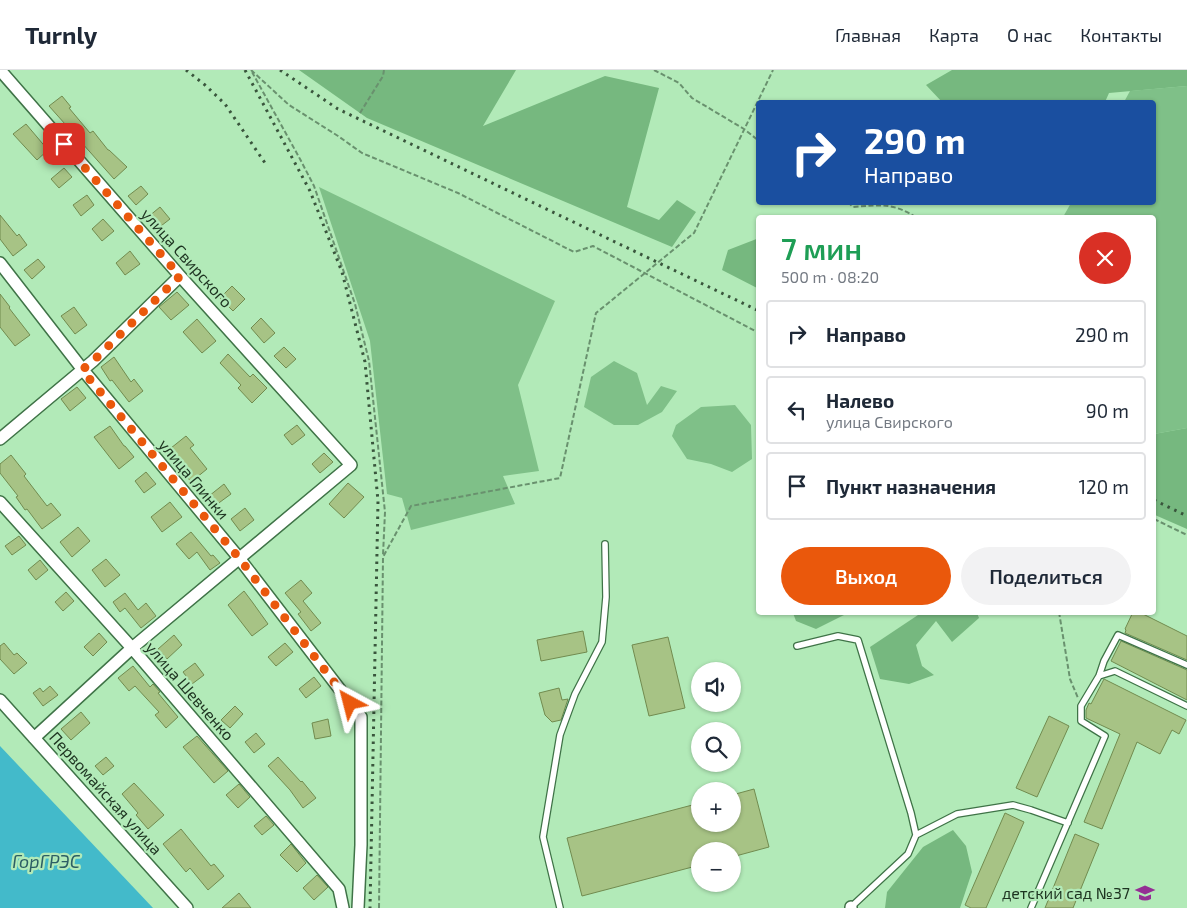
<!DOCTYPE html>
<html lang="ru">
<head>
<meta charset="utf-8">
<style>
  :root { --surface:#fff; --page:#f2f2f3; --text:#1f2937; --muted:#747a83; --line:#e0e1e3; --accent:#ea580c }
  body { margin:0; font-family:"Exo 2",sans-serif; background:var(--page); color:var(--text); height:100vh; display:flex; flex-direction:column; font-size:19px; white-space:nowrap }
  * { box-sizing:border-box; margin:0 }
  p { font-size:16px; color:var(--muted) }
  .icon { flex:none; width:28px; height:28px; fill:none; stroke:currentColor; stroke-width:2; stroke-linecap:round; stroke-linejoin:round }
  .map { position:relative; flex:1; overflow:hidden }
  .panel { position:absolute; left:756px; top:145px; width:400px; height:400px; display:flex; flex-direction:column; background:var(--surface); border-radius:5px; box-shadow:0 1px 4px #0004 }
  .panel>* { flex:none }
  .hud { position:absolute; left:756px; top:30px; width:400px; height:105px; border-radius:5px; box-shadow:0 1px 4px #0004; background:#1a4fa0; color:#fff; overflow:hidden }
  .controls { position:absolute; left:691px; top:592px; display:grid; gap:10px }
  .controls a { display:grid; place-items:center; width:50px; height:50px; border-radius:50%; background:var(--surface); box-shadow:0 1px 4px #0004; font-size:25px }
  .pin { position:absolute; display:grid; place-items:center; width:42px; height:42px; color:#fff; margin:-21px; border-radius:10px; box-shadow:0 2px 8px #0006 }
  .me { position:absolute; width:55px; margin:-28px; rotate:322deg; stroke-linejoin:round; filter:drop-shadow(0 0 4px #0008) }
  .turn { display:flex; align-items:center; gap:18px; height:105px; padding:0 25px; font-size:22px }
  .turn .icon { width:65px; height:65px; stroke-width:2.5 }
  .turn b { display:block; font-size:35px; line-height:42px }
  .round { display:grid; place-items:center; flex:none; width:52px; height:52px; border-radius:26px; background:var(--page) }
  .overview { display:flex; align-items:center; justify-content:space-between; height:85px; padding:0 25px }
  h1 { font-size:30px; font-weight:600; line-height:38px; color:#1e9e55 }
  .primary-button { display:flex; gap:10px; margin-top:auto; padding:10px 25px }
  .primary-button a { flex:1; height:58px; border-radius:30px; background:var(--accent); color:#fff; font-size:20px; font-weight:600; line-height:58px; text-align:center }
  .primary-button a+a { background:var(--page); color:var(--text) }
  ul { padding:0; list-style:none }
  li { display:flex; align-items:center; gap:15px; height:68px; margin:0 10px 8px; padding:0 15px; border:2px solid var(--line); border-radius:5px }
  li div { flex:1 }
  li b { display:block; font-size:19px }
  li em { font-style:normal }
  header { display:flex; align-items:center; gap:30px; box-sizing:border-box; height:70px; padding:0 25px; background:var(--surface); border-bottom:1px solid var(--line) }
  header strong { font-size:24px }
  nav { display:flex; gap:28px; margin-inline-start:auto; font-size:18px }
  .map>svg:first-child { display:block }
  .green { fill:#7fc088 }
  .forest { fill:#76b87f }
  .water { fill:#43baca }
  .building { fill:#a7c385; stroke:#718b4f }
  .lines { fill:none; stroke-linecap:round; stroke-linejoin:round }
  .lane-casing { stroke:#3f7347; stroke-width:8 }
  .street-casing { stroke:#3f7347; stroke-width:14 }
  .path { stroke:#69916e; stroke-width:2; stroke-dasharray:5 2.5; stroke-linecap:butt }
  .lane { stroke:#fff; stroke-width:5.5 }
  .street { stroke:#fff; stroke-width:11 }
  .rail { stroke:#39553c; stroke-width:3; stroke-dasharray:2.5 5; stroke-linecap:butt }
  .route { stroke:#ea580c; stroke-width:9; stroke-dasharray:0 16.2 }
  .labels { text-anchor:middle; stroke-width:4.5; stroke-linejoin:round; paint-order:stroke }
  .street-label { font-size:16px; fill:#1d3320; stroke:#b2eab8 }
  .poi-label { font-size:16px; fill:#1d3320; stroke:#b2eab8; text-anchor:end }
  .water-label { font-size:18px; font-style:italic; fill:#2c5e65; stroke:#b2eab8 }
</style>
</head>
<body>
<header>
<strong>Turnly</strong>
<nav><a>Главная</a><a>Карта</a><a>О нас</a><a>Контакты</a></nav>
</header>
<div class="map">
<svg width="1187" height="838" viewBox="0 0 1187 838">
  <rect width="100%" height="100%" fill="#b2eab8"/>
  <!-- green -->
  <path class="green" d="M1187,16V358L1154,364V148L1063,147L1071,133L1154,132V32H1124L1130,21Z
    M319,117L555,231L518,315L539,401L503,406L515,434L411,460L402,428L387,424L370,271Z
    M614,291L637,303L647,335L661,316L677,321L662,342L638,355H614L584,337L591,307Z
    M735,335L751,355L752,389L732,402L711,394L687,389L672,366L676,355L701,337Z"/>
  <!-- forest -->
  <path class="forest" d="M299,0H516L483,56L605,6L659,18L627,137L659,150L677,130L696,142L672,177L367,48Z
    M952,0H1187V16L1109,23L1105,32H942L926,15Z
    M759,168V219L722,200L728,180Z
    M1187,358V459L1155,445L1154,443V364Z
    M793,543V542L848,543L816,559L796,551Z
    M921,543H977L979,548L952,572L936,551L916,575L922,596L934,605L909,614L880,609L870,577Z
    M953,760L966,776L972,802L960,838H885L887,822L923,777Z"/>
  <!-- water -->
  <path class="water" d="M0,676L153,838H0Z"/>
  <!-- building -->
  <path class="building" d="M62,26L71,37L69,38L90,63L93,61L108,80H109L127,97L114,109L49,36Z
    M26,54L48,80L37,90L13,64Z
    M64,98L72,107L59,118L51,109Z
    M141,116L148,124L136,135L128,126Z
    M87,125L94,135L81,146L73,135Z
    M160,137L170,149L157,159L148,147Z
    M0,145L17,166L19,164L27,175L13,186L0,169Z
    M103,149L114,161L102,171L92,159Z
    M130,181L140,194L125,205L116,193Z
    M38,189L45,197L32,209L24,200Z
    M232,216L245,229L233,241L220,228Z
    M177,222L189,235L171,250L159,237Z
    M0,224L10,237L9,238L30,265L15,276L0,257Z
    M74,237L87,255L75,264L61,246Z
    M261,248L275,263L264,273L251,258Z
    M197,249L216,271L202,283L183,262Z
    M284,277L296,289L286,298L274,286Z
    M228,284L250,307L253,304L267,318L252,333L238,318L241,315L220,293Z
    M114,287L131,312L134,309L143,321L129,332L112,310L110,311L101,297Z
    M77,317L86,328L70,341L61,329Z
    M297,355L305,365L292,375L284,365Z
    M110,356L124,376H125L134,387L119,399L94,367Z
    M186,366L194,375L190,378L207,399L191,412L183,401L187,398L171,378Z
    M324,383L333,392L320,403L312,394Z
    M11,385L26,404L24,406L47,436L51,433L61,445L42,459L27,439L25,440L16,427L18,426L0,403V394Z
    M146,402L156,414L144,423L135,411Z
    M348,413L364,427L344,448L329,434Z
    M224,414L231,424L216,435L209,426Z
    M170,432L182,447L162,462L151,447Z
    M245,438L254,450L240,461L231,449Z
    M78,457L90,471L72,487L60,472Z
    M191,462L211,486L213,485L220,493L210,500L197,482L189,489L176,474Z
    M19,466L26,475L12,485L5,476Z
    M106,489L120,505L105,517L92,500Z
    M40,490L48,500L36,510L28,500Z
    M301,510L312,523L303,531L321,553L311,561L298,544L301,542L285,523Z
    M244,521L253,533L268,554L252,566L228,535Z
    M66,522L74,531L63,541L55,532Z
    M125,523L138,540L146,533L156,546L141,558L125,538L120,542L113,532Z
    M1133,542H1139L1187,566V590L1125,563L1126,560L1125,559Z
    M583,561L587,582L541,591L537,570Z
    M99,563L107,572L93,586L84,577Z
    M174,565L182,575L167,589L158,579Z
    M668,567L685,638L649,646L632,575Z
    M1121,571L1187,600V630L1111,591Z
    M4,573L14,585L17,583L27,593L14,604L0,589V576Z
    M285,573L293,582L276,596L268,587Z
    M195,593L204,605L192,614L183,602Z
    M133,596L150,617L153,614L160,622L158,623L178,647L166,658L155,645L159,642L135,616L129,621L118,608Z
    M314,607L321,616L306,628L299,619Z
    M1104,609L1186,650L1179,664L1172,660L1160,684L1137,672L1102,759L1084,752L1120,664L1086,648V640L1089,633L1091,634Z
    M50,616L58,625L43,636L33,623L40,618L43,622Z
    M559,618L562,630L568,629L561,650L552,652L545,645L539,623Z
    M235,636L243,644L230,658L221,650Z
    M81,642L90,653L71,670L61,659Z
    M1049,646L1069,656L1037,727L1016,718Z
    M328,649L331,666L315,669L312,653Z
    M256,663L265,674L254,683L245,672Z
    M197,666L228,701L214,713L183,677Z
    M106,687L114,696L103,705L95,696Z
    M278,687L301,712L302,711L316,728L303,738L290,720L268,696Z
    M134,713L164,745L148,759L136,745L138,743L122,724Z
    M239,714L250,727L238,738L226,725Z
    M754,719L769,777L732,787V781H700V795L582,826L567,768L700,733V754H732V725Z
    M1005,743L1024,752L986,838H971L965,835Z
    M266,746L274,755L262,765L254,756Z
    M181,759L211,796L214,794L224,806L208,820L190,798L186,802L163,774Z
    M1075,764L1099,774L1073,838H1045Z
    M291,774L306,793L297,802L280,785Z
    M317,805L328,817L314,830L303,818Z
    M239,823L251,838H222Z"/>
  <g class="lines">
    <!-- lane casing -->
    <g class="lane-casing">
      <path id="lane" d="M797,576L838,566L858,570L911,743L916,765L908,784L850,838
        M1099,606L1115,601L1187,636
        M916,765L957,744L1013,735L1031,740L1068,753
        M560,838L543,767L560,665L575,624L602,572L606,527L605,474
        M1031,838L1105,666L1081,651V636L1099,606L1104,591L1118,565L1187,595"/>
    </g>
    <!-- street casing -->
    <g class="street-casing">
      <path id="street" d="M0,0L180,206L351,395L132,578L34,668
        M0,193L83,300L239,488L361,647V775L358,838
        M0,369L93,291L180,206
        M0,432L132,578L339,819L343,838
        M0,630L187,838
        M851,837V838"/>
    </g>
    <!-- path -->
    <path class="path" d="M251,0L289,35L338,66L362,83L458,123L574,182L593,176L759,263
      M654,0L679,13L692,28L744,59L759,71
      M252,2L300,89L314,116L355,234L369,291L385,442L383,485
      M360,43L383,6L384,0
      M848,132L853,137C879,135 893,132 917,148
      M1154,449L1187,465
      M1059,542L1070,609L1078,628
      M379,838L383,487L411,436L560,408L596,243L694,163L773,0"/>
    <!-- lane -->
    <use href="#lane" class="lane"/>
    <!-- street -->
    <use href="#street" class="street"/>
    <!-- rail -->
    <path class="rail" d="M186,0L205,15L225,34L265,93
      M245,0L310,121L342,202L365,292L378,431L370,838
      M280,0L338,39L759,241
      M1154,430L1187,446"/>
  </g>
  <g class="lines">
    <!-- route -->
    <path class="route" d="M64,74L180,206L93,291L82,300L239,488L350,633"/>
  </g>
  <!-- icons -->
  <defs>
    <g id="school-bare" transform="scale(1.5)"><path d="M0-5L7-2L0 1L-7-2ZM-4 1L0 2.5L4 1V4Q0 6-4 4Z" fill="#942f94" stroke="#b2eab8" stroke-width="2.5" paint-order="stroke"/></g>
  </defs>
  <g fill-rule="evenodd">
    <use href="#school-bare" x="1145" y="823"/>
  </g>
  <g class="labels">
    <!-- street labels -->
    <g class="street-label">
      <text transform="translate(187 188) rotate(48)" y="6">улица Свирского</text>
      <text transform="translate(194 409) rotate(50)" y="6">улица Глинки</text>
      <text transform="translate(190 621) rotate(49)" y="6">улица Шевченко</text>
      <text transform="translate(106 723) rotate(48)" y="6">Первомайская улица</text>
    </g>
    <!-- poi labels -->
    <g class="poi-label">
      <text x="1130" y="829">детский сад №37</text>
    </g>
    <!-- water labels -->
    <g class="water-label">
      <text x="46" y="798">ГорГРЭС</text>
    </g>
  </g>
</svg>
<div class="controls">
<a><svg class="icon" aria-label="sound" viewBox="0 0 24 24"><path d="M4 9h4l5-4v14l-5-4H4zM17 9q2 3 0 6"/></svg></a>
<a><svg class="icon" aria-label="search" viewBox="0 0 24 24"><circle cx="10" cy="10" r="6"/><path d="M15 15l6 6"/></svg></a>
<a>+</a>
<a>−</a>
</div>
<div class="pin" style="left:64px;top:74px;background:#d93025"><svg class="icon" aria-label="arrive" viewBox="0 0 24 24"><path d="M6 21V4h12l-3 4 3 4H6"/></svg></div>
<svg class="me" style="left:350px;top:633px" viewBox="-20 -20 40 40"><path d="M0-17L14 15 0 8-14 15z" fill="#ea580c" stroke="#fff" stroke-width="4"/></svg>
<div class="hud">
<div class="turn"><svg class="icon" aria-label="right" viewBox="0 0 24 24"><path d="M7 20v-9h11M14 6l5 5-5 5"/></svg><div><b>290 m</b>Направо</div></div>
</div>
<section class="panel">
<div class="overview"><div><h1>7 мин</h1><p>500 m · 08:20</p></div><a class="round" style="background:#d93025;color:#fff"><svg class="icon" aria-label="close" viewBox="0 0 24 24"><path d="M6 6l12 12M18 6L6 18"/></svg></a></div>
<ul>
<li><svg class="icon" aria-label="right" viewBox="0 0 24 24"><path d="M7 20v-9h11M14 6l5 5-5 5"/></svg><div><b>Направо</b></div><em>290 m</em></li>
<li><svg class="icon" aria-label="left" viewBox="0 0 24 24"><path d="M17 20v-9H6M10 6l-5 5 5 5"/></svg><div><b>Налево</b><p>улица Свирского</p></div><em>90 m</em></li>
<li><svg class="icon" aria-label="arrive" viewBox="0 0 24 24"><path d="M6 21V4h12l-3 4 3 4H6"/></svg><div><b>Пункт назначения</b></div><em>120 m</em></li>
</ul>
<div class="primary-button"><a>Выход</a><a>Поделиться</a></div>
</section>
</div>
</body>
</html>
